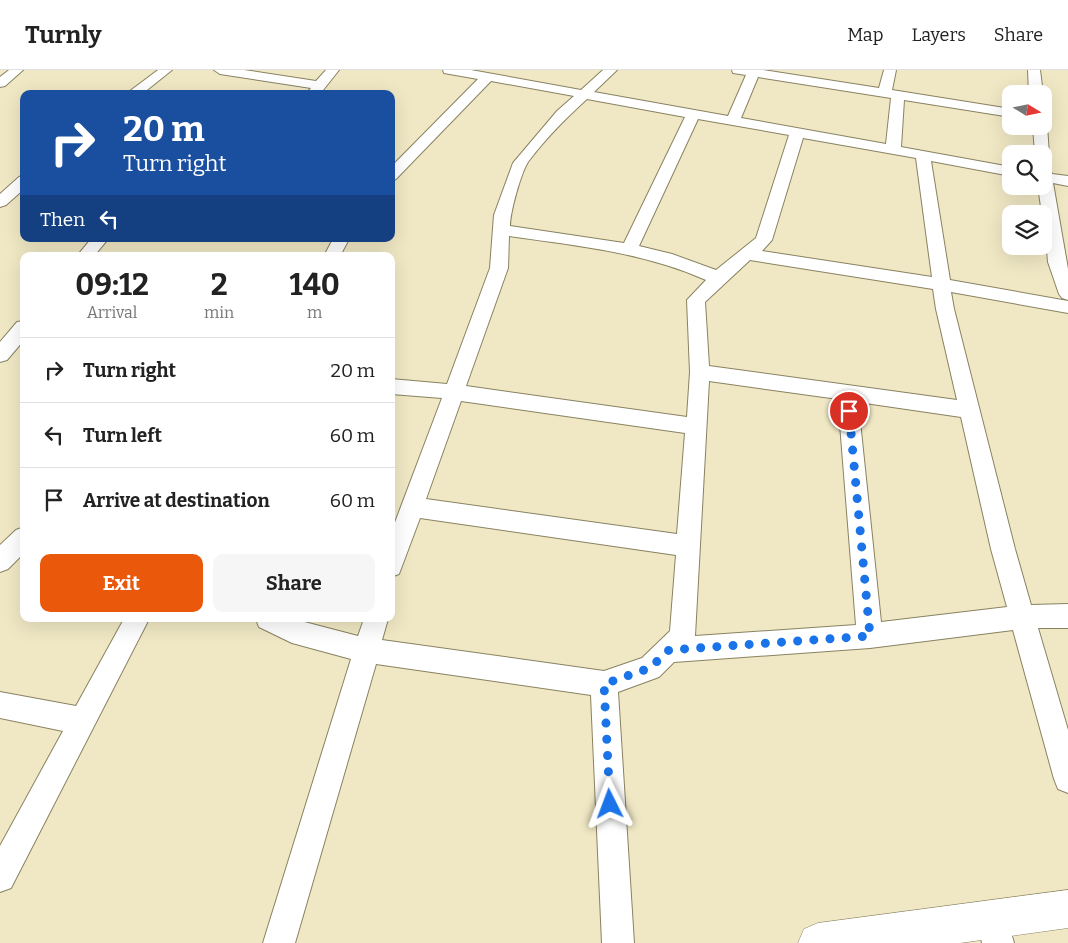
<!DOCTYPE html>
<html lang="en">
<head>
<meta charset="utf-8">
<style>
  :root { --surface:#fff; --page:#f6f6f6; --text:#222; --muted:#767676; --line:#e0e0e0; --accent:#ea580c }
  body { margin:0; font-family:Bitter,serif; background:var(--page); color:var(--text); height:100vh; display:flex; flex-direction:column; font-size:19px; white-space:nowrap }
  * { box-sizing:border-box; margin:0 }
  p { font-size:16px; color:var(--muted) }
  .icon { flex:none; width:28px; height:28px; fill:none; stroke:currentColor; stroke-width:2; stroke-linecap:round; stroke-linejoin:round }
  .map { position:relative; flex:1; overflow:hidden }
  .panel { position:absolute; left:20px; top:182px; width:375px; height:370px; display:flex; flex-direction:column; background:var(--surface); border-radius:10px; box-shadow:0 5px 20px #0002 }
  .panel>* { flex:none }
  .hud { position:absolute; left:20px; top:20px; width:375px; height:152px; border-radius:10px; box-shadow:0 5px 20px #0002; background:#1a4fa0; color:#fff; overflow:hidden }
  .needle { width:32px; rotate:100deg }
  .buttons { position:absolute; left:1002px; top:15px; display:grid; gap:10px }
  .buttons a { display:grid; place-items:center; width:50px; height:50px; border-radius:10px; background:var(--surface); box-shadow:0 5px 20px #0002; font-size:25px }
  .pin { position:absolute; display:grid; place-items:center; width:42px; height:42px; color:#fff; margin:-21px; border:2px solid #fff; border-radius:50%; box-shadow:0 1px 5px #0007 }
  .me { position:absolute; width:55px; margin:-28px; rotate:357deg; stroke-linejoin:round; filter:drop-shadow(0 0 4px #0008) }
  .turn { display:flex; align-items:center; gap:18px; height:105px; padding:0 20px; font-size:22px }
  .turn .icon { width:65px; height:65px; stroke-width:2.5 }
  .turn b { display:block; font-size:35px; line-height:42px }
  .then { display:flex; align-items:center; height:48px; padding:0 20px; background:#0003; gap:10px; font-size:19px }
  .eta { display:flex; justify-content:space-evenly; align-items:center; height:85px; text-align:center }
  .eta b { font-size:30px; font-weight:700; line-height:35px }
  .cta { display:flex; gap:10px; margin-top:auto; padding:10px 20px }
  .cta a { flex:1; height:58px; border-radius:10px; background:var(--accent); color:#fff; font-size:20px; font-weight:700; line-height:58px; text-align:center }
  .cta a+a { background:var(--page); color:var(--text) }
  ul { padding:0; list-style:none }
  li { display:flex; align-items:center; gap:15px; height:65px; padding:0 20px; border-top:1px solid var(--line) }
  li div { flex:1 }
  li b { display:block; font-size:19px }
  li em { font-style:normal }
  header { display:flex; align-items:center; gap:30px; box-sizing:border-box; height:70px; padding:0 25px; background:var(--surface); border-bottom:1px solid var(--line) }
  header strong { font-size:24px }
  nav { display:flex; gap:28px; margin-inline-start:auto; font-size:18px }
  .map>svg:first-child { display:block }
  .lines { fill:none; stroke-linecap:round; stroke-linejoin:round }
  .minor-casing { stroke:#898261; stroke-width:2 }
  .tertiary-casing { stroke:#898261; stroke-width:1 }
  .minor { fill:#fff; fill-rule:evenodd }
  .tertiary { fill:#fff; fill-rule:evenodd }
  .route { stroke:#1a73e8; stroke-width:9; stroke-dasharray:0 16.2 }
</style>
</head>
<body>
<header>
<strong>Turnly</strong>
<nav><a>Map</a><a>Layers</a><a>Share</a></nav>
</header>
<div class="map">
<svg width="1068" height="873" viewBox="0 0 1068 873">
  <rect width="100%" height="100%" fill="#f0e8c4"/>
  <g class="lines">
    <!-- minor casing -->
    <g class="minor-casing">
      <path id="minor" d="M9,0H23L5,16L0,17V7Z
        M158,0H172L142,24H126Z
        M214,0H244L316,11L326,0H339L320,24H306L311,18L220,4Z
        M443,0H471L581,20L603,0H617L594,22L728,46L746,5L733,3L732,0H763L879,18L884,0H896L892,20L1011,39V47L904,30L901,77L1011,97V106L931,91L950,210L1068,231V243L951,222L954,239L1015,479L1031,535L1068,534V558H1038L1068,660V723L1058,719L1054,709L1013,560L870,578L674,592L659,607L618,622L634,873H602L591,625L376,594L295,873H263L351,589L292,573L259,557L256,549H293L358,566L364,549H388L382,570L604,601L642,588L670,561L676,485L420,448L399,504L391,507V463L442,328L391,324V309L447,314L490,198L494,145L513,93L557,41L574,26L491,11L396,109L391,111V97L478,9L444,3ZM758,7L891,28L886,74L741,48ZM587,29L685,47L624,173L510,156C510,142 521,103 528,92C545,69 566,48 587,29ZM698,49L789,65L756,168L716,200L672,184L639,176ZM803,68L916,88L932,207L762,181L772,170ZM509,166C577,176 643,182 706,210L687,230L690,302L687,347L466,316L508,198ZM750,190L933,219L936,239L957,330L709,296L705,232ZM709,311L838,329L856,555L695,566ZM461,331L685,363L677,464L426,429ZM858,332L961,347L991,479L1007,537L881,552Z
        M1028,0H1040L1043,24H1029Z
        M1044,53L1047,56L1049,84L1044,88V84H1035L1033,56H1044Z
        M1044,97L1049,98L1052,104L1068,106V116L1053,113L1068,199V230L1062,228L1059,224L1048,192L1044,144H1042L1038,116H1044Z
        M24,105V119L6,135L0,137V124L19,107Z
        M91,169H108L94,186H77Z
        M333,169H349L340,186H324Z
        M24,251V270L7,290L0,292V272L17,252Z
        M24,457V483L8,499L0,502V475L16,460Z
        M124,549H149L11,818L0,822V776L63,661L0,648V622L76,636Z
        M993,833L1004,838L1014,873H982L977,849L982,838Z"/>
    </g>
    <!-- tertiary casing -->
    <g class="tertiary-casing">
      <path id="tertiary" d="M1068,820V858L960,873H798L804,859L818,853Z"/>
    </g>
    <!-- minor -->
    <use href="#minor" class="minor"/>
    <!-- tertiary -->
    <use href="#tertiary" class="tertiary"/>
  </g>
  <g class="lines">
    <!-- route -->
    <path class="route" d="M610,734L604,614L650,598L669,580L870,566L849,341"/>
  </g>
</svg>
<div class="buttons">
<a><svg class="needle" viewBox="-14 -14 28 28"><path d="M0-13l5 13h-10z" fill="#e53935"/><path d="M0 13l5-13h-10z" fill="#767676"/></svg></a>
<a><svg class="icon" aria-label="search" viewBox="0 0 24 24"><circle cx="10" cy="10" r="6"/><path d="M15 15l6 6"/></svg></a>
<a><svg class="icon" aria-label="layers" viewBox="0 0 24 24"><path d="M12 4l9 5-9 5-9-5zM3 14l9 5 9-5"/></svg></a>
</div>
<div class="pin" style="left:849px;top:341px;background:#d93025"><svg class="icon" aria-label="arrive" viewBox="0 0 24 24"><path d="M6 21V4h12l-3 4 3 4H6"/></svg></div>
<svg class="me" style="left:610px;top:734px" viewBox="-20 -20 40 40"><path d="M0-17L14 15 0 8-14 15z" fill="#1a73e8" stroke="#fff" stroke-width="4"/></svg>
<div class="hud">
<div class="turn"><svg class="icon" aria-label="right" viewBox="0 0 24 24"><path d="M7 20v-9h11M14 6l5 5-5 5"/></svg><div><b>20 m</b>Turn right</div></div>
<div class="then">Then<svg class="icon" aria-label="left" viewBox="0 0 24 24"><path d="M17 20v-9H6M10 6l-5 5 5 5"/></svg></div>
</div>
<section class="panel">
<div class="eta">
<div><b>09:12</b><p>Arrival</p></div>
<div><b>2</b><p>min</p></div>
<div><b>140</b><p>m</p></div>
</div>
<ul>
<li><svg class="icon" aria-label="right" viewBox="0 0 24 24"><path d="M7 20v-9h11M14 6l5 5-5 5"/></svg><div><b>Turn right</b></div><em>20 m</em></li>
<li><svg class="icon" aria-label="left" viewBox="0 0 24 24"><path d="M17 20v-9H6M10 6l-5 5 5 5"/></svg><div><b>Turn left</b></div><em>60 m</em></li>
<li><svg class="icon" aria-label="arrive" viewBox="0 0 24 24"><path d="M6 21V4h12l-3 4 3 4H6"/></svg><div><b>Arrive at destination</b></div><em>60 m</em></li>
</ul>
<div class="cta"><a>Exit</a><a>Share</a></div>
</section>
</div>
</body>
</html>
